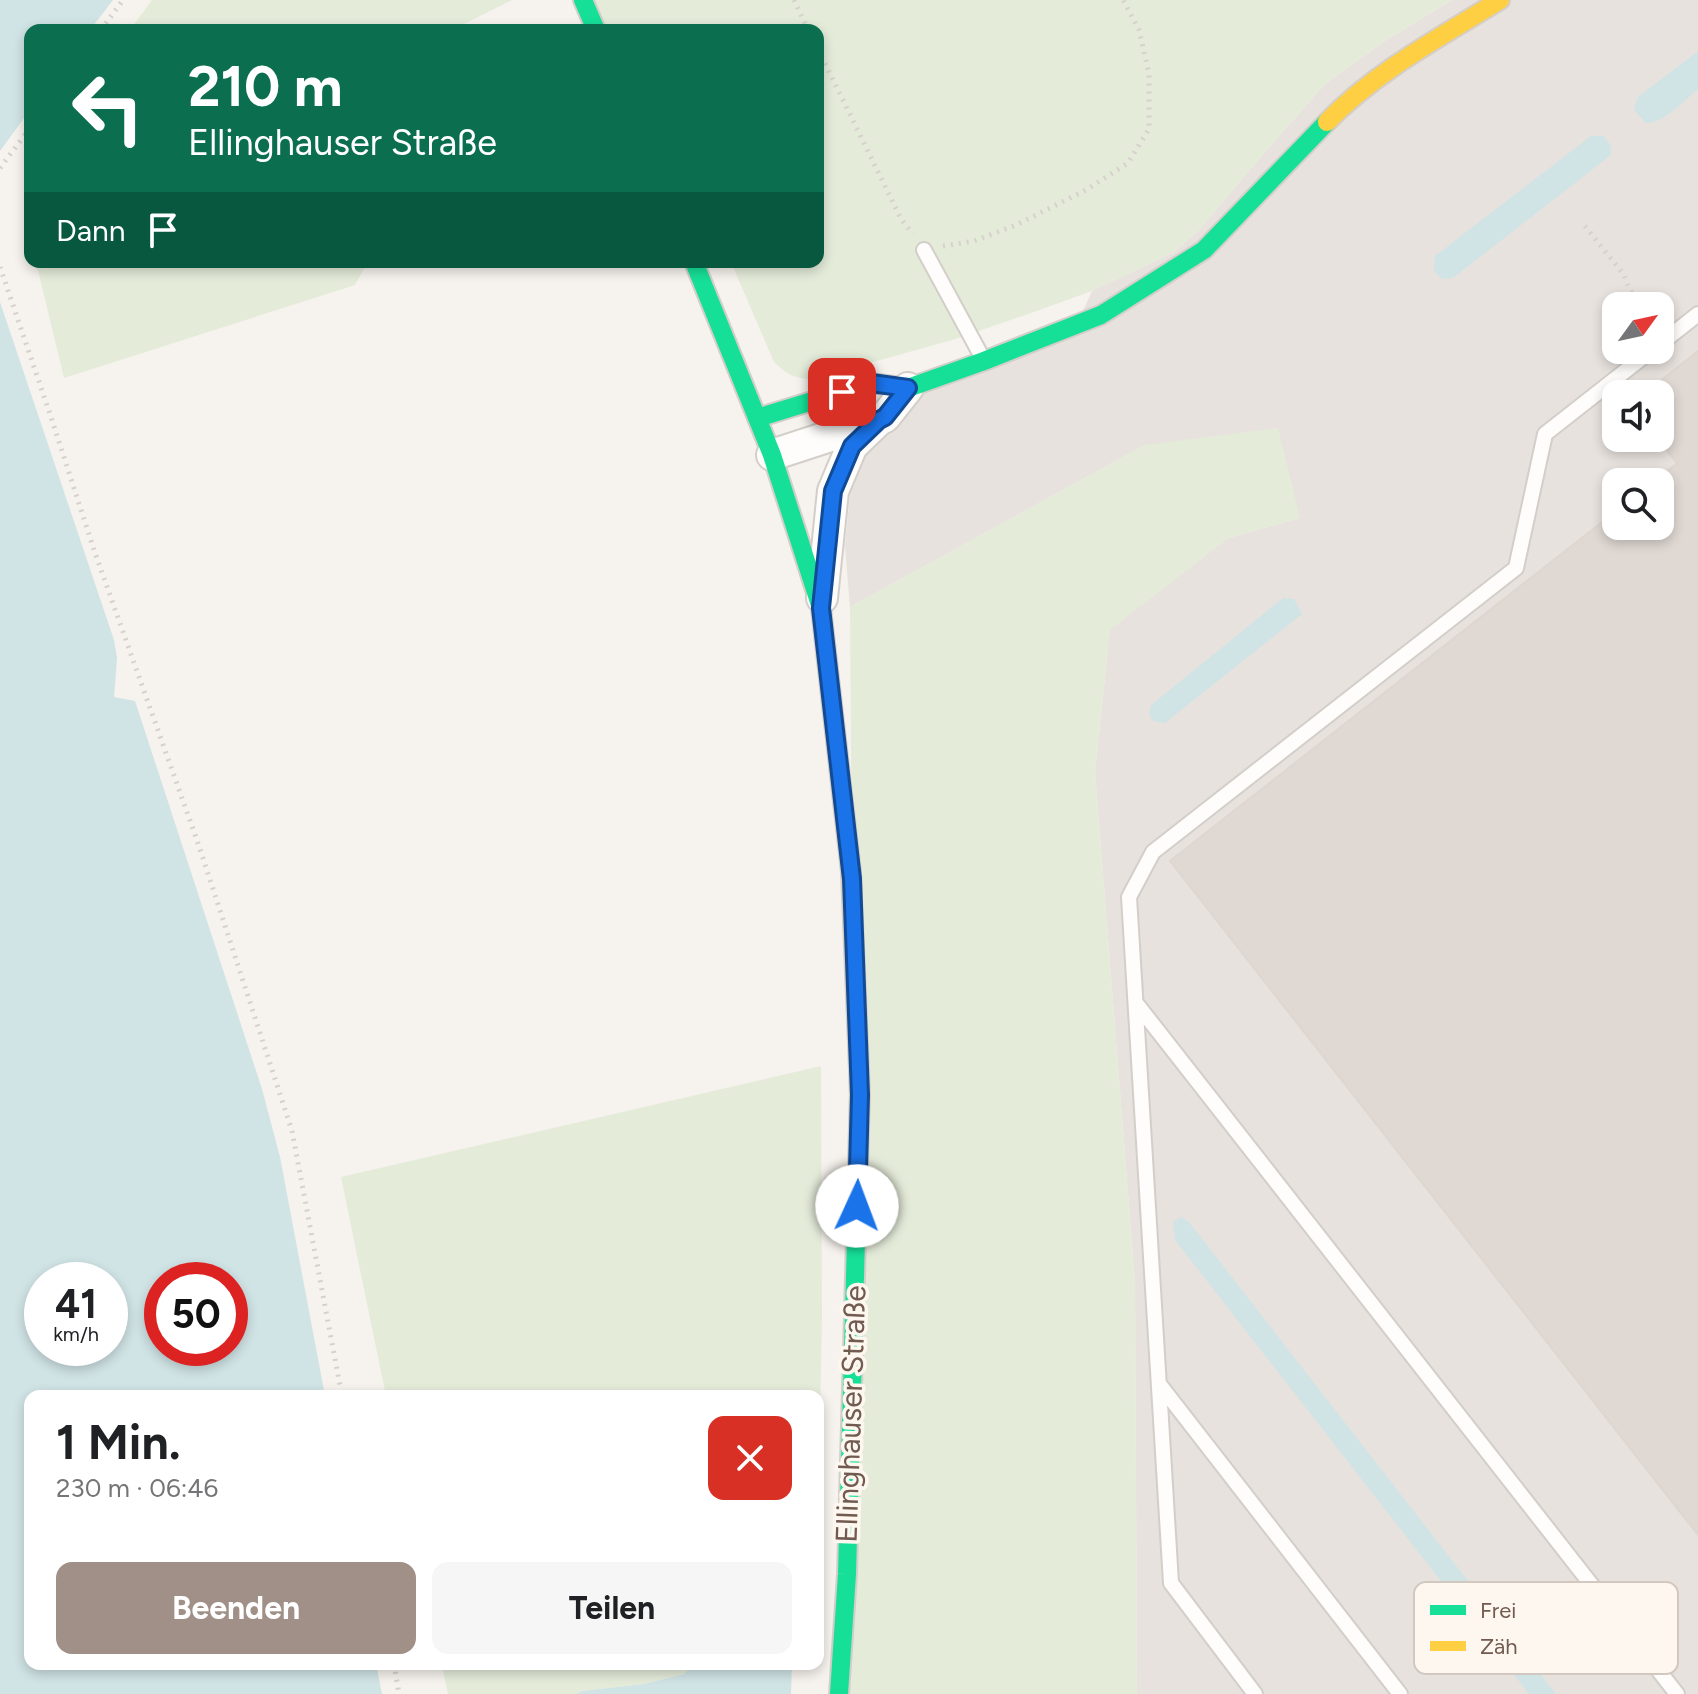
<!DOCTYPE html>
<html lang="de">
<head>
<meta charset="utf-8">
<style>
  :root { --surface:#fff; --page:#f6f6f6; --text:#202124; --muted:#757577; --accent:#a09087 }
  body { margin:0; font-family:Figtree,sans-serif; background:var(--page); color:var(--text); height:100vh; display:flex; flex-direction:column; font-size:30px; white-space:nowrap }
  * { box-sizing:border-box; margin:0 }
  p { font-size:26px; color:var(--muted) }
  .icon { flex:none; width:44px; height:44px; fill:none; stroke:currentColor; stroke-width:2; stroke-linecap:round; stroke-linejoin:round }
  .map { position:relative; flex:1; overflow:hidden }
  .panel { position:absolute; left:24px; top:1390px; width:800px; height:280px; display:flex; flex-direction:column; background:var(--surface); border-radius:16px; box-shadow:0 4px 12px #0003 }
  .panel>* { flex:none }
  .top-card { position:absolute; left:24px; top:24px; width:800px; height:244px; border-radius:16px; box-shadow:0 4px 12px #0003; background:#0b6e4f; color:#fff; overflow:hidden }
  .needle { width:52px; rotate:57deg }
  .tools { position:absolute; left:1602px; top:292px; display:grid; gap:16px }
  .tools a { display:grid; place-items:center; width:72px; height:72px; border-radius:16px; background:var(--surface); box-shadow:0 4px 12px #0003; font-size:40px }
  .speed { position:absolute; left:24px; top:1262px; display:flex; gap:16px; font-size:40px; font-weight:700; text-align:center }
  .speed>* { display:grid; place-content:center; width:104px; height:104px; border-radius:50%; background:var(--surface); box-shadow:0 4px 12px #0003; line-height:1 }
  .speed small { font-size:20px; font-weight:400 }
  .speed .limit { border:12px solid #d22; background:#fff; color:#111 }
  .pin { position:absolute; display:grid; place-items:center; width:68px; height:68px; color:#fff; margin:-34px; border-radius:16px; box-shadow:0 4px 12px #0006 }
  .me { position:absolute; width:88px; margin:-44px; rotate:2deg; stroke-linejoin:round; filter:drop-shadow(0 0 6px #0008) }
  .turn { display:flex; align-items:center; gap:28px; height:168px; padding:0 32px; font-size:36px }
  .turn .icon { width:104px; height:104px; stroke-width:2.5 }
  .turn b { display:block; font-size:56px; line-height:68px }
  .then { display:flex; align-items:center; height:76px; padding:0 32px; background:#0003; gap:16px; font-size:30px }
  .round { display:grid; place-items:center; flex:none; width:84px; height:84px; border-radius:16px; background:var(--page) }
  .summary { display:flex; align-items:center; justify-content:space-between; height:136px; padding:0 32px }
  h1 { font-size:48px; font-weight:700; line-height:60px }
  .action { display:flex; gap:16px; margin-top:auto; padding:16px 32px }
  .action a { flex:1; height:92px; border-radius:16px; background:var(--accent); color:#fff; font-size:32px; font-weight:700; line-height:92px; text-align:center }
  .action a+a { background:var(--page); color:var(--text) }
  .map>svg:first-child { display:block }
  .industrial { fill:#e8e2de; fill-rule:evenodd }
  .green { fill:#e4ebd9 }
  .water { fill:#d0e3e5; fill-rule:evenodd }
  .building { fill:#dfd8d3; stroke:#ded6d0; stroke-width:2 }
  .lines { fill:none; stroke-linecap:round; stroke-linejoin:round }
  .lane-casing { stroke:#d3cec8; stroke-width:18 }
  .street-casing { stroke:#d3cec8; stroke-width:34 }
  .fast-casing { stroke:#d4cec8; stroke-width:22 }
  .slow-casing { stroke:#d4cec8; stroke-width:22 }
  .path { stroke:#d7d1cd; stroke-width:5; stroke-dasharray:2 6; stroke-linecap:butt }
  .lane { stroke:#fefdfc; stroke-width:14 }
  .street { stroke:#fefdfc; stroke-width:30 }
  .fast { stroke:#16e098; stroke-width:18 }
  .slow { stroke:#ffcf43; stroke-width:18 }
  .route-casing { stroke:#114b97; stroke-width:20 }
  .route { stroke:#1a73e8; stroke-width:14 }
  .labels { text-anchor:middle; stroke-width:7; stroke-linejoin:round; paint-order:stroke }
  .street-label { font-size:30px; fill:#715b50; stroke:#fdf7ef }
  .key { fill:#fdf7ef; stroke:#d3c8bf; stroke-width:2 }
  .key-label { font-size:22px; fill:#715b50 }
</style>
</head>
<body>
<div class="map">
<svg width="1698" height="1694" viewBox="0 0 1698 1694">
  <rect width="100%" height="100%" fill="#f6f2ed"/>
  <!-- industrial -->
  <path class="industrial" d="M1452,0H1698V1694H1137L1135,1283L1095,772L1110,629L1228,538L1300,518L1145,445L850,607L845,546L853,462L915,391L1071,337L1092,291L1174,252L1200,229L1264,153L1325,84L1385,41ZM1616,306H1660V350H1616ZM1616,394H1660V438H1616ZM1616,482H1660V526H1616Z"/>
  <!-- green -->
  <path class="green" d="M152,0H512L452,30H130Z
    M590,0H1452L1385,41L1325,84L1264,153L1200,229L1174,252L1092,291L1031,313L952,340L812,379C792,378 788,375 774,362L731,262H818V30H609Z
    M36,262H365L366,265L355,285L64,378Z
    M1278,428L1300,518L1228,538L1110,630L1095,772L1135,1283L1137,1694H839L852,879L850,607L1145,445Z
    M821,1066L822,1316L818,1519V1396H386L341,1177Z
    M442,1664H693L684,1674L644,1684L582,1691L576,1694H448Z"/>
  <!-- water -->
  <path class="water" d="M0,0H113L90,30H30V110L0,151Z
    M1698,51V89C1685,100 1663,124 1646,123L1634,110L1638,97Z
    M1591,136H1604L1611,146V155L1453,278L1442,279L1434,271L1435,256Z
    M0,302L114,640L117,658L114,697L135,701L262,1089L280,1157L325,1396H30V1664H376L382,1694H0ZM110,1280V1348H42V1280ZM230,1280V1348H162V1280Z
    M1283,598L1294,599L1302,614L1165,723L1153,721L1149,714L1151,705Z
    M1181,1217L1189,1222L1556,1694H1529L1175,1240L1173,1222Z
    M693,1664H792L791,1694H576L582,1691L644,1684L684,1674Z"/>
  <!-- building -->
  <path class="building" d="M1698,351V1535L1170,861L1616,511V526H1660V477L1677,463L1660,442V381Z"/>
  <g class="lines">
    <!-- lane casing -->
    <g class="lane-casing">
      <path id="lane" d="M924,250L982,357
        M1660,344L1698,314
        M1136,1003L1677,1694
        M1160,1385L1400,1694
        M1255,1694L1171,1583L1129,897L1153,852L1516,568L1545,434L1652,350"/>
    </g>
    <!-- street casing -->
    <g class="street-casing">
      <path id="street" d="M772,455L873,422
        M822,598L833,491L852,446L879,420L885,417L908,388"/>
    </g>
    <!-- fast casing -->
    <g class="fast-casing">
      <path id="fast" d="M583,0L596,30
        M694,262L772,455L821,608L851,872
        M757,418L871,383L908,388L984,361L1101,315L1204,250L1327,122
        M839,1694L847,1574L859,1128"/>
    </g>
    <!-- slow casing -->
    <g class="slow-casing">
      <path id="slow" d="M1327,122C1376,71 1441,37 1500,0
        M851,872L860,1095L859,1128"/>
    </g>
    <!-- path -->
    <path class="path" d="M794,0L808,30
      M101,30L123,0
      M818,49L901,219L913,234
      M0,168L30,128
      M1585,226L1624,275L1629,289L1642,306
      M943,246L974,241L1016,225L1086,190L1128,163L1149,129V74L1139,30L1123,0
      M0,267L50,414L94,550L199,846L292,1131L342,1396
      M394,1664L399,1694"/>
    <!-- lane -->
    <use href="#lane" class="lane"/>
    <!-- street -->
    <use href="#street" class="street"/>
    <!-- fast -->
    <use href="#fast" class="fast"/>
    <!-- slow -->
    <use href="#slow" class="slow"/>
  </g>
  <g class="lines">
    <!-- route casing -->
    <g class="route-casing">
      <path id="route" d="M842,392L871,383L908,388L885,417L879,420L852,446L833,491L821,608L852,879L860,1095L857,1206"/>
    </g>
    <!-- route -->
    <use href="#route" class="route"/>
  </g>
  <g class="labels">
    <!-- street labels -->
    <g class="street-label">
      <text transform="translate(851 1414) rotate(-88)" y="10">Ellinghauser Straße</text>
    </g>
  </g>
  <!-- legend -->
  <rect x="1414" y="1582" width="264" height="92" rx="12" class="key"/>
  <rect x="1430" y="1605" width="36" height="10" fill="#16e098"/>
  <rect x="1430" y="1641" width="36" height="10" fill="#ffcf43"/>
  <g class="key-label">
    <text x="1480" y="1618">Frei</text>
    <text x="1480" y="1654">Zäh</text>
  </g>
</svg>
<div class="tools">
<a><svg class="needle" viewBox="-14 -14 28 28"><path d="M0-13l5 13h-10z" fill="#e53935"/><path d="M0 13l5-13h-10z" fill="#757577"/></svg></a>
<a><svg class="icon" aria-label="sound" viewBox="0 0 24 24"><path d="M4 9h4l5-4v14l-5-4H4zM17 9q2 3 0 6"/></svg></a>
<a><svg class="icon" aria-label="search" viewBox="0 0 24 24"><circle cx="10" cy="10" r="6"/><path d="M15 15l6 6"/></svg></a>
</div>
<div class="speed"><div>41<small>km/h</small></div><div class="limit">50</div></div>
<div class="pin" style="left:842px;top:392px;background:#d93025"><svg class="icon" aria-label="arrive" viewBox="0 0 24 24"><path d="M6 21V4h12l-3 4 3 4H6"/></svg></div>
<svg class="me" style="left:857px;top:1206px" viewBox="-20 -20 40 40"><circle r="19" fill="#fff"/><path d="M0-13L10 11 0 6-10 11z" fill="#1a73e8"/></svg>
<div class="top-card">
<div class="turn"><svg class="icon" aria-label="left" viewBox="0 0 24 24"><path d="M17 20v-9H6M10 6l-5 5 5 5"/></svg><div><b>210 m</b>Ellinghauser Straße</div></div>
<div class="then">Dann<svg class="icon" aria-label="arrive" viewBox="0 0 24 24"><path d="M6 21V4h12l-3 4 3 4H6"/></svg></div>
</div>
<section class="panel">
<div class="summary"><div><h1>1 Min.</h1><p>230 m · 06:46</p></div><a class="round" style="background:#d93025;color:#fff"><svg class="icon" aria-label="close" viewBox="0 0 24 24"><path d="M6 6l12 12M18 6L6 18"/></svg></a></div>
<div class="action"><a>Beenden</a><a>Teilen</a></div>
</section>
</div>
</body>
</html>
